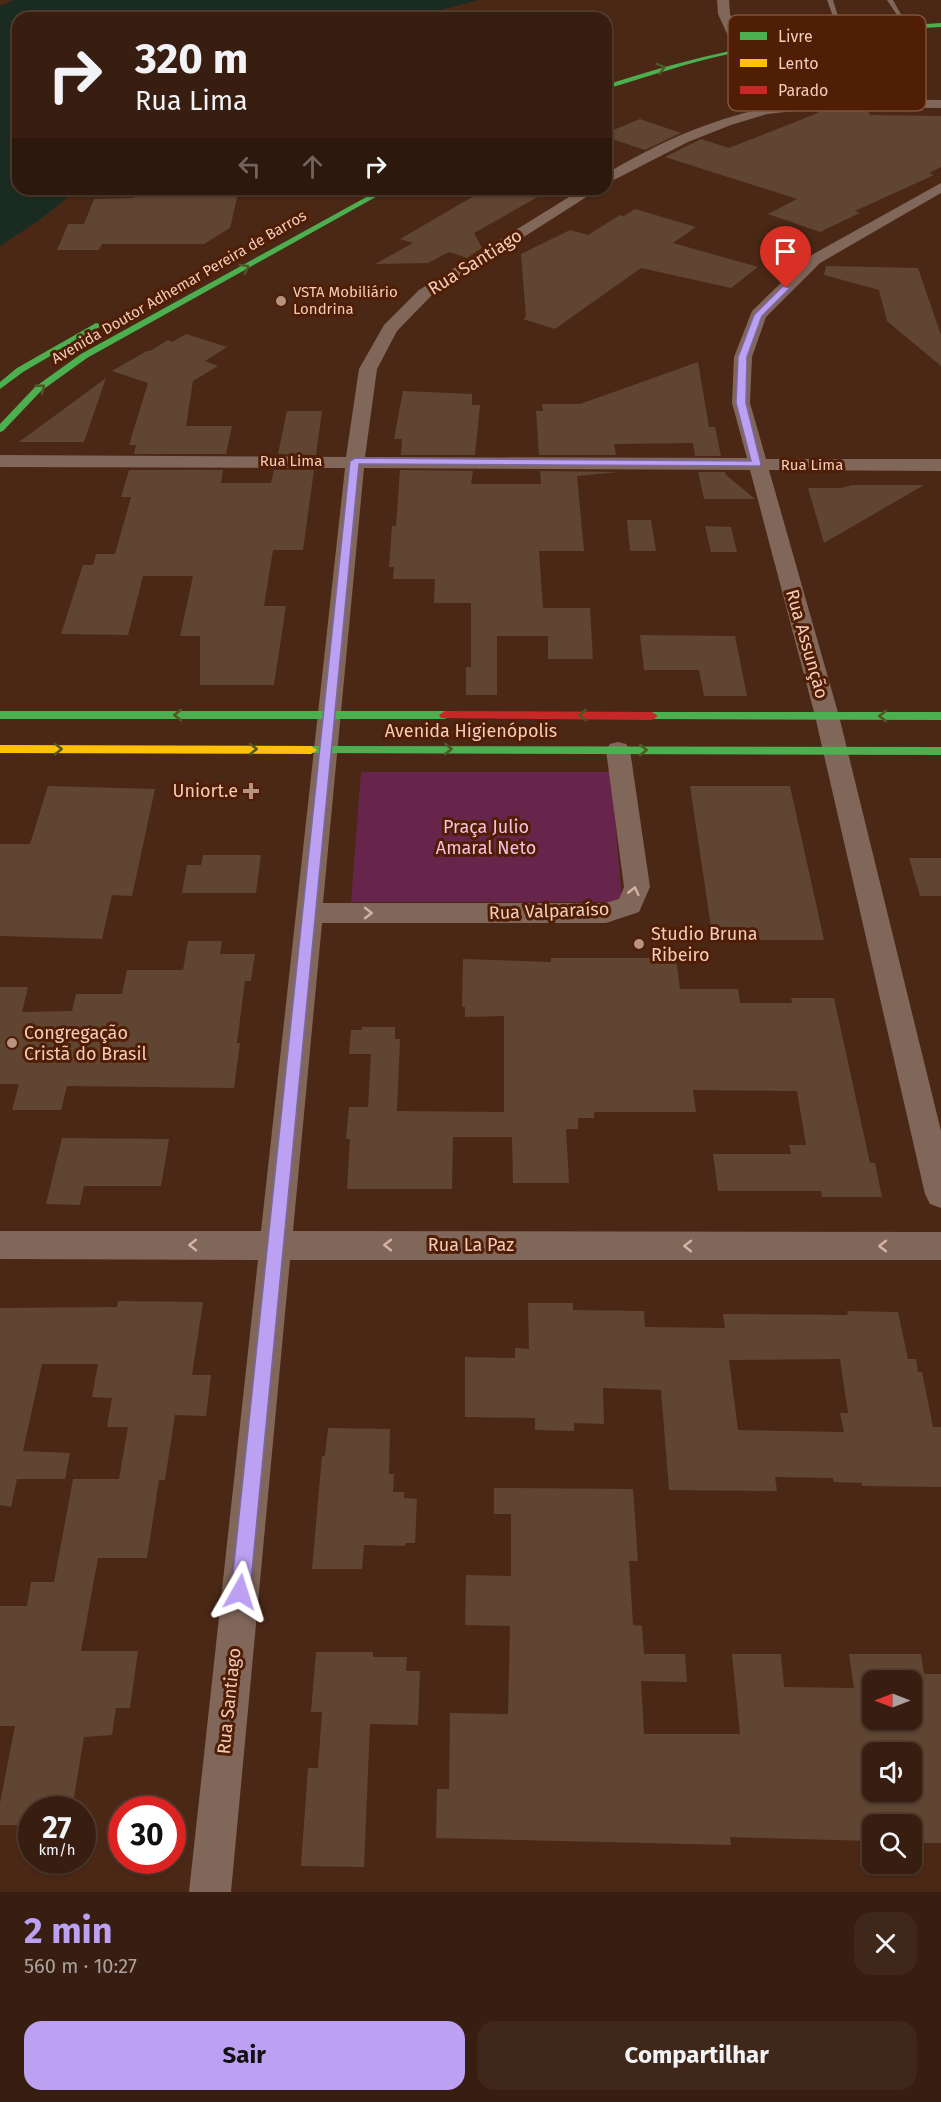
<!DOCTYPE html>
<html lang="pt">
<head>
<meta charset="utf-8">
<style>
  :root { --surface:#381e10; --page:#3f2719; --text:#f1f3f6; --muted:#aba29f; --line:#523c30; --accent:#bca0f2 }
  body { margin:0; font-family:"Fira Sans",sans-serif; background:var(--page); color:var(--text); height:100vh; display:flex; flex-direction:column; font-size:22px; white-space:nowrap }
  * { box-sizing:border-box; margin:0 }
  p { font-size:20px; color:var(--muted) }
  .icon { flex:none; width:33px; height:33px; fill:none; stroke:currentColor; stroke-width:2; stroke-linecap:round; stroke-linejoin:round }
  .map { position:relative; height:1892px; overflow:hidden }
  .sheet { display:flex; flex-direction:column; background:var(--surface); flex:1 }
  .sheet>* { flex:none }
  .hud { position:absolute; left:12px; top:12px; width:600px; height:183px; border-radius:18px; box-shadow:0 2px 4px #0004,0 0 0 2px var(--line); background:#381e10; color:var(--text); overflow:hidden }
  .needle { width:39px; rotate:270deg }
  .buttons { position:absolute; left:862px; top:1670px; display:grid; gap:12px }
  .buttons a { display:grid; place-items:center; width:60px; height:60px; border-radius:12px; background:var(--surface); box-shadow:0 2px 4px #0004,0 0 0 2px var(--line); font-size:30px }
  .speed { position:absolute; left:18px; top:1796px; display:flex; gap:12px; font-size:30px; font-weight:700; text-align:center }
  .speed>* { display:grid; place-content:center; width:78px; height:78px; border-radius:50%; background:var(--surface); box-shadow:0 2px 4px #0004,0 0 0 2px var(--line); line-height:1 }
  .speed small { font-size:15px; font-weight:400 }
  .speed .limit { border:9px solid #d22; background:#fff; color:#111 }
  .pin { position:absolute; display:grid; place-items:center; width:51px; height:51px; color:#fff; margin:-62px -26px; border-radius:50% 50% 50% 0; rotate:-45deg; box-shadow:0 0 6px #0007 }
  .pin .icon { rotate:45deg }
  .me { position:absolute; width:66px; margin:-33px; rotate:6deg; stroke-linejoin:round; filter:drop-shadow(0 0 4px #0008) }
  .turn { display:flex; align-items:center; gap:21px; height:126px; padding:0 24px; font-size:27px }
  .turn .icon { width:78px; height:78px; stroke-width:2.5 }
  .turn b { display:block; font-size:42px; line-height:51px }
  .lanes { display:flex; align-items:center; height:57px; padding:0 24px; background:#0003; justify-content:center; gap:30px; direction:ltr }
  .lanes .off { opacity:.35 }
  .round { display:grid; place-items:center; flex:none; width:63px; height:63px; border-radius:18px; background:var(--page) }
  .head { display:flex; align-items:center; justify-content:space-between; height:102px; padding:0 24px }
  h1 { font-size:36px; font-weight:700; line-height:45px; color:var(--accent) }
  .action { display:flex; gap:12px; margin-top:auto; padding:12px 24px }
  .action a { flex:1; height:69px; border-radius:18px; background:var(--accent); color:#111; font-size:24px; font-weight:700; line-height:69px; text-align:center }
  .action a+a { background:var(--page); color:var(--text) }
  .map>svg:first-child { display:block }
  .green { fill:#68254b }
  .water { fill:#1a2c21 }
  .building { fill:#5f4532; fill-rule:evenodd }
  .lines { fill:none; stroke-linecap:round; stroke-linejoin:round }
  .lane { fill:#81665a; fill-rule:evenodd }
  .street { fill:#81665a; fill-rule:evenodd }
  .fast { fill:#4caf50; fill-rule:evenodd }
  .slow { fill:#ffc107; fill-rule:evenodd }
  .jam { fill:#c62828; fill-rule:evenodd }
  .oneway { stroke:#4e5823 }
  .oneway2 { stroke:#d6b2a3 }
  .route { fill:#bca0f2; stroke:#7a689d; stroke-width:1.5 }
  .poi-dot { fill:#b89381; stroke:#4f1e05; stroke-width:2 }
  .labels { text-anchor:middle; stroke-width:6; stroke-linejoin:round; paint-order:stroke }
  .far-street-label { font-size:15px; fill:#f3ccbb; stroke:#4f1e05 }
  .far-poi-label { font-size:15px; fill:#f3ccbb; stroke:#4f1e05; text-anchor:start }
  .street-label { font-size:18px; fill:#f3ccbb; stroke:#4f1e05 }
  .poi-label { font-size:18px; fill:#f3ccbb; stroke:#4f1e05; text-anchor:start }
  .park-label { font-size:18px; fill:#fabee0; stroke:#4f1e05 }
  .key { fill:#4f1e05; stroke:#80523c; stroke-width:1.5 }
  .key-label { font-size:16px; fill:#f3ccbb }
</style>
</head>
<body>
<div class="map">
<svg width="941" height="1892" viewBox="0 0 941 1892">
  <rect width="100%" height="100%" fill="#4b2816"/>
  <!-- green -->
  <path class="green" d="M361,772H611L622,902H351Z"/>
  <!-- water -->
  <path class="water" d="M14,0H479L409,18H18V189H78L41,219L0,246V6Z"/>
  <!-- building -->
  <path class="building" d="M831,109L867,110L870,115L941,116V167L929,173L934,175L855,211L860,213L820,232L768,214L797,199L665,157L701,139L729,148L818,113L817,111Z
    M640,119L681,133L645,150L606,137V133Z
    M137,189H239L230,228L204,244H102L99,250H57L68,224H84L94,199L134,198Z
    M486,189H552L474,233L482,248L467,258L449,252L428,263L375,264L413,243L400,239Z
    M635,209L696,227L673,243L758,267L731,288L641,268L555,329L523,319L526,317L521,254L570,230L588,235L620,215L624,216Z
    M826,266L918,268L941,335V366L887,321L879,290L824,275Z
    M186,334L227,347L205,361L218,366L193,381L186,426H232L226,454H134L136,445H129L148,383L112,371L147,351H150L168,340L172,342Z
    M698,362L709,427H715L721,456H695L693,443L614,444L616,455H539L536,411H543L542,404H580Z
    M106,378L84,442H19Z
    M403,391L472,394V405H480L475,455H401L402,439H394Z
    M287,411H322L316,455L278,454Z
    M129,470H223L221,483H271L274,470H314L303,550H273L264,606H286L274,685H200V636H180L193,576H143L128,635L61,634L83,565H93L96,554H115L131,497H121Z
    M400,470L473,471L471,484H541L540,471L619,472L577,476L584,551H539L543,608H590L593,659H548V636H497V695H466V667H471V603H434L435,579H393L394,567H389L392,526H396Z
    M698,472H725L726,475L755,499H704Z
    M852,485H924L824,543L808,488H841Z
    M627,520H651L656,551H630Z
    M705,526L731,527L737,552H711Z
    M640,635L735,636L747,696H704L699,670H644Z
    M48,786L155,789L132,896L112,895L102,939L0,936V844H30Z
    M690,786H790L824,940H713Z
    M203,855H261L256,893H182L187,865H201Z
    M909,858H941V896H920Z
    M188,941H222L220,954H255L251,981H245L237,1043H240L234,1088L67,1086L61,1110H12L19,1084H0V987H28L22,1012L72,1011L76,994H122L127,970H183Z
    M551,958H676L680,989H738L740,1003H792L791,998H834L870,1163H875L882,1197H822L821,1191H718L713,1154H791L789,1145H806L797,1091L693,1090L696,1112H594V1118H578V1129H566L569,1183H513L512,1137H453L452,1189H347L350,1139H346L349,1107H368L371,1054H349L351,1030H362V1027H395V1039H400L397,1111L504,1112V1016L465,1017V1007H462L463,959L551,962Z
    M62,1138L169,1139L161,1186H84L80,1205L46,1204Z
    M118,1301L203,1302L192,1375H211L206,1416L175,1415L165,1480H159L147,1558H98L81,1651H138L130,1708H116L112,1735L84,1737L72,1809H32V1825H0V1803L15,1726H0V1606H27L31,1582H54L73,1479H119L128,1427H107L112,1398L92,1397L98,1364H42L23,1451L70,1453L65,1479H17L11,1507L0,1505V1308L117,1307Z
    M528,1303H573V1310L644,1311L645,1327L725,1328L723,1314L848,1315L847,1311L898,1312L908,1359H916L918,1372H922L933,1427H941V1487L862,1486V1483L834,1482L833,1478L775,1477L777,1491L669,1490L661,1390L603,1388L604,1424L574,1423V1431L535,1430V1418L465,1417V1357L515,1358V1348L529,1349ZM840,1359L848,1413H840L844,1432L738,1430L729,1360Z
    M328,1428L390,1429L389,1474H394L393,1492H404V1498L417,1499L415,1543H406L405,1546L364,1545L362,1569H312L322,1456H325Z
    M494,1488L633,1489L638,1561H629L633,1625L642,1626L644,1654H685L687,1682L641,1681L644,1734H740L732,1654H781L784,1687L854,1688L849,1654H921L924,1674H941V1843H912V1824H873V1841L730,1837L731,1845L436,1838L437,1789H449L450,1713L508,1714L510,1626L465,1625L466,1575L511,1576V1514H494ZM873,1680H912V1719H873ZM873,1752H912V1791H873Z
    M316,1652H373V1657H407L406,1671H420L418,1725L370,1724L364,1867L301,1866L308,1768H318L322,1712H311Z"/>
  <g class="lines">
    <!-- lane -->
    <path class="lane" d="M827,0H833L840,23L835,22Z
      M887,0H893L903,18H899Z"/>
    <!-- street -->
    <path class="street" d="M717,0H729L730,14L741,38L739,41H731L729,38L718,14Z
      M831,99L941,100V108L831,107L767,114L731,125L688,142L606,184V174C677,131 748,104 831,99Z
      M941,183V193L820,263L766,317L752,357L750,403L766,459H941V471L769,470L839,716L941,1131V1208L930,1204L925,1194L815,716L750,470L364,468L323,903H605L619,899L624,887L606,750L610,744L618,742L626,744L630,750L650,887L639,912L606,923H322L293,1231L941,1232V1260H290L231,1892H189L258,1260L0,1259V1231H261L345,468L0,467V455L346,457L359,369L384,325L419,290L582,189H599L431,296L397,331L377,369L365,457L747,458L732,403L734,357L752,311L808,257Z"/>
    <!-- fast -->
    <path class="fast" d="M941,23V27C870,31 799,38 729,54C687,63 647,77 606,89V85C716,48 826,30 941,23Z
      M381,189H390L87,358L41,391L3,431L0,432V424L35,387L81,354Z
      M96,323L103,325L23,372L0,389V382L17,368Z
      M0,711H445L451,715L445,719H0Z
      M652,712H941V720L648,719L646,716L648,713Z
      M311,746L941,747V755L307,753L305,750L307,747Z"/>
    <!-- slow -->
    <path class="slow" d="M0,745L311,746L317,750L311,754L0,753Z"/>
    <!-- jam -->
    <path class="jam" d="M445,711L652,712L658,716L652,720L441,718L439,715Z"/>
  </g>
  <!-- one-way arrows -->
  <defs><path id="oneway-chevron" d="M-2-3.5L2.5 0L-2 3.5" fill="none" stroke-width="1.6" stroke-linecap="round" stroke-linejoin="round" transform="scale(1.5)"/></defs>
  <g class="oneway">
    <use href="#oneway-chevron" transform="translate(661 68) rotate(-17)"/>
    <use href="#oneway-chevron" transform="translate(245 268) rotate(-29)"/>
    <use href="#oneway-chevron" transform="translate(41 388) rotate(-39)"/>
    <use href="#oneway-chevron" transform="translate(178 715) rotate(-180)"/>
    <use href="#oneway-chevron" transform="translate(583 715) rotate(-180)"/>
    <use href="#oneway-chevron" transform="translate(883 716) rotate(180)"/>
    <use href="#oneway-chevron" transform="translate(58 749)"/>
    <use href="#oneway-chevron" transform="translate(253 749)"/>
    <use href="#oneway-chevron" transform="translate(448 749)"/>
    <use href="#oneway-chevron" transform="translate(643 750)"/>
  </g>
  <g class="oneway2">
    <use href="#oneway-chevron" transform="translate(634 891) rotate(-77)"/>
    <use href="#oneway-chevron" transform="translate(368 913)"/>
    <use href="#oneway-chevron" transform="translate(193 1245) rotate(180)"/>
    <use href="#oneway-chevron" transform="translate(388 1245) rotate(-180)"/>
    <use href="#oneway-chevron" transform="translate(688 1246) rotate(-180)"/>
    <use href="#oneway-chevron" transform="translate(883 1246) rotate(-180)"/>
  </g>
  <!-- route -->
  <path class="route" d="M783,286L790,288L762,316L747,357L746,403L761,464L760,466L359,464L250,1592L247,1598L240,1601L234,1598L231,1592L350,461L355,458L751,461L736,403L738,357L754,315Z"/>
  <!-- markers -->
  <g class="poi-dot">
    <circle cx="281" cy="301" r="6"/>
    <path d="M248 782h6v6h6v6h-6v6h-6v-6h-6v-6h6z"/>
    <circle cx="639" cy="944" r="6"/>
    <circle cx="12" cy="1043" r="6"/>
  </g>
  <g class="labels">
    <!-- far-street labels -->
    <g class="far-street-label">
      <text transform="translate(179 287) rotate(-30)" y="5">Avenida Doutor Adhemar Pereira de Barros</text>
      <text x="291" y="466">Rua Lima</text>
      <text x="812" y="470">Rua Lima</text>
    </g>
    <!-- far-poi labels -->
    <g class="far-poi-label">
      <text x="293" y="297">VSTA Mobiliário<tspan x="293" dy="17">Londrina</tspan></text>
    </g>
    <!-- street labels -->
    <g class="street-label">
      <text transform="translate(475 262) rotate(-32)" y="6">Rua Santiago</text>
      <text transform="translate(807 644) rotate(74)" y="6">Rua Assunção</text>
      <text x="471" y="737">Avenida Higienópolis</text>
      <text transform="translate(549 911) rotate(-2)" y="6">Rua Valparaíso</text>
      <text x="471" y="1251">Rua La Paz</text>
      <text transform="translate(229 1701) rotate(-84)" y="6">Rua Santiago</text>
    </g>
    <!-- poi labels -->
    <g class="poi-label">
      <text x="238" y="797" text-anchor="end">Uniort.e</text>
      <text x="651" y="940">Studio Bruna<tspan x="651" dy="21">Ribeiro</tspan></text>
      <text x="24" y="1039">Congregação<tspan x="24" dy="21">Cristã do Brasil</tspan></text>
    </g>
    <!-- park labels -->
    <g class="park-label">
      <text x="486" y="833">Praça Julio<tspan x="486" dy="21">Amaral Neto</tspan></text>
    </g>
  </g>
  <!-- legend -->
  <rect x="728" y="15" width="198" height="96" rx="9" class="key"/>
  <rect x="740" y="32" width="27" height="8" fill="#4caf50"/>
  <rect x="740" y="59" width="27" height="8" fill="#ffc107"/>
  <rect x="740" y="86" width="27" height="8" fill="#c62828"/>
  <g class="key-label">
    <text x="778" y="42">Livre</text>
    <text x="778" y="69">Lento</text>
    <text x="778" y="96">Parado</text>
  </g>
</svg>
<div class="buttons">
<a><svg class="needle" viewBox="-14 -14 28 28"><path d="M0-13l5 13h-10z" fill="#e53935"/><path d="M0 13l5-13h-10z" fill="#aba29f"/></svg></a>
<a><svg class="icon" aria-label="sound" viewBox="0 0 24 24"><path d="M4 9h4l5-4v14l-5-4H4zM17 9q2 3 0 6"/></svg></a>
<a><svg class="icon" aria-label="search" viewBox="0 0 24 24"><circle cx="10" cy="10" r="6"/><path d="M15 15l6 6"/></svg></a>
</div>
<div class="speed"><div>27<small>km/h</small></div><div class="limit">30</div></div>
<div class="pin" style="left:786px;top:288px;background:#d93025"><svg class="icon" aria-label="arrive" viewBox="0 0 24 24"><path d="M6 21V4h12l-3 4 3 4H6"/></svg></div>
<svg class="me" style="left:240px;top:1592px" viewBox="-20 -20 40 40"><path d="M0-17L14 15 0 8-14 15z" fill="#bca0f2" stroke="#fff" stroke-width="4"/></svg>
<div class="hud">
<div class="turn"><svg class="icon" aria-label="right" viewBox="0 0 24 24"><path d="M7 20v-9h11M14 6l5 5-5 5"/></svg><div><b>320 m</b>Rua Lima</div></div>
<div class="lanes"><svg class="icon off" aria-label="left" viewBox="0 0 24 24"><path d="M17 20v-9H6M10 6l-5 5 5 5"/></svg><svg class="icon off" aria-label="ahead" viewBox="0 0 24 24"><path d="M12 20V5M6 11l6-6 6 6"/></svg><svg class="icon" aria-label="right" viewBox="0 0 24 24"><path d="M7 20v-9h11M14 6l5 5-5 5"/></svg></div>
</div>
</div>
<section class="sheet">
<div class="head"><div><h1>2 min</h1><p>560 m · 10:27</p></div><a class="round"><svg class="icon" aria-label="close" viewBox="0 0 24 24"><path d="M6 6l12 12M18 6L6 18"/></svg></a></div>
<div class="action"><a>Sair</a><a>Compartilhar</a></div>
</section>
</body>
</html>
